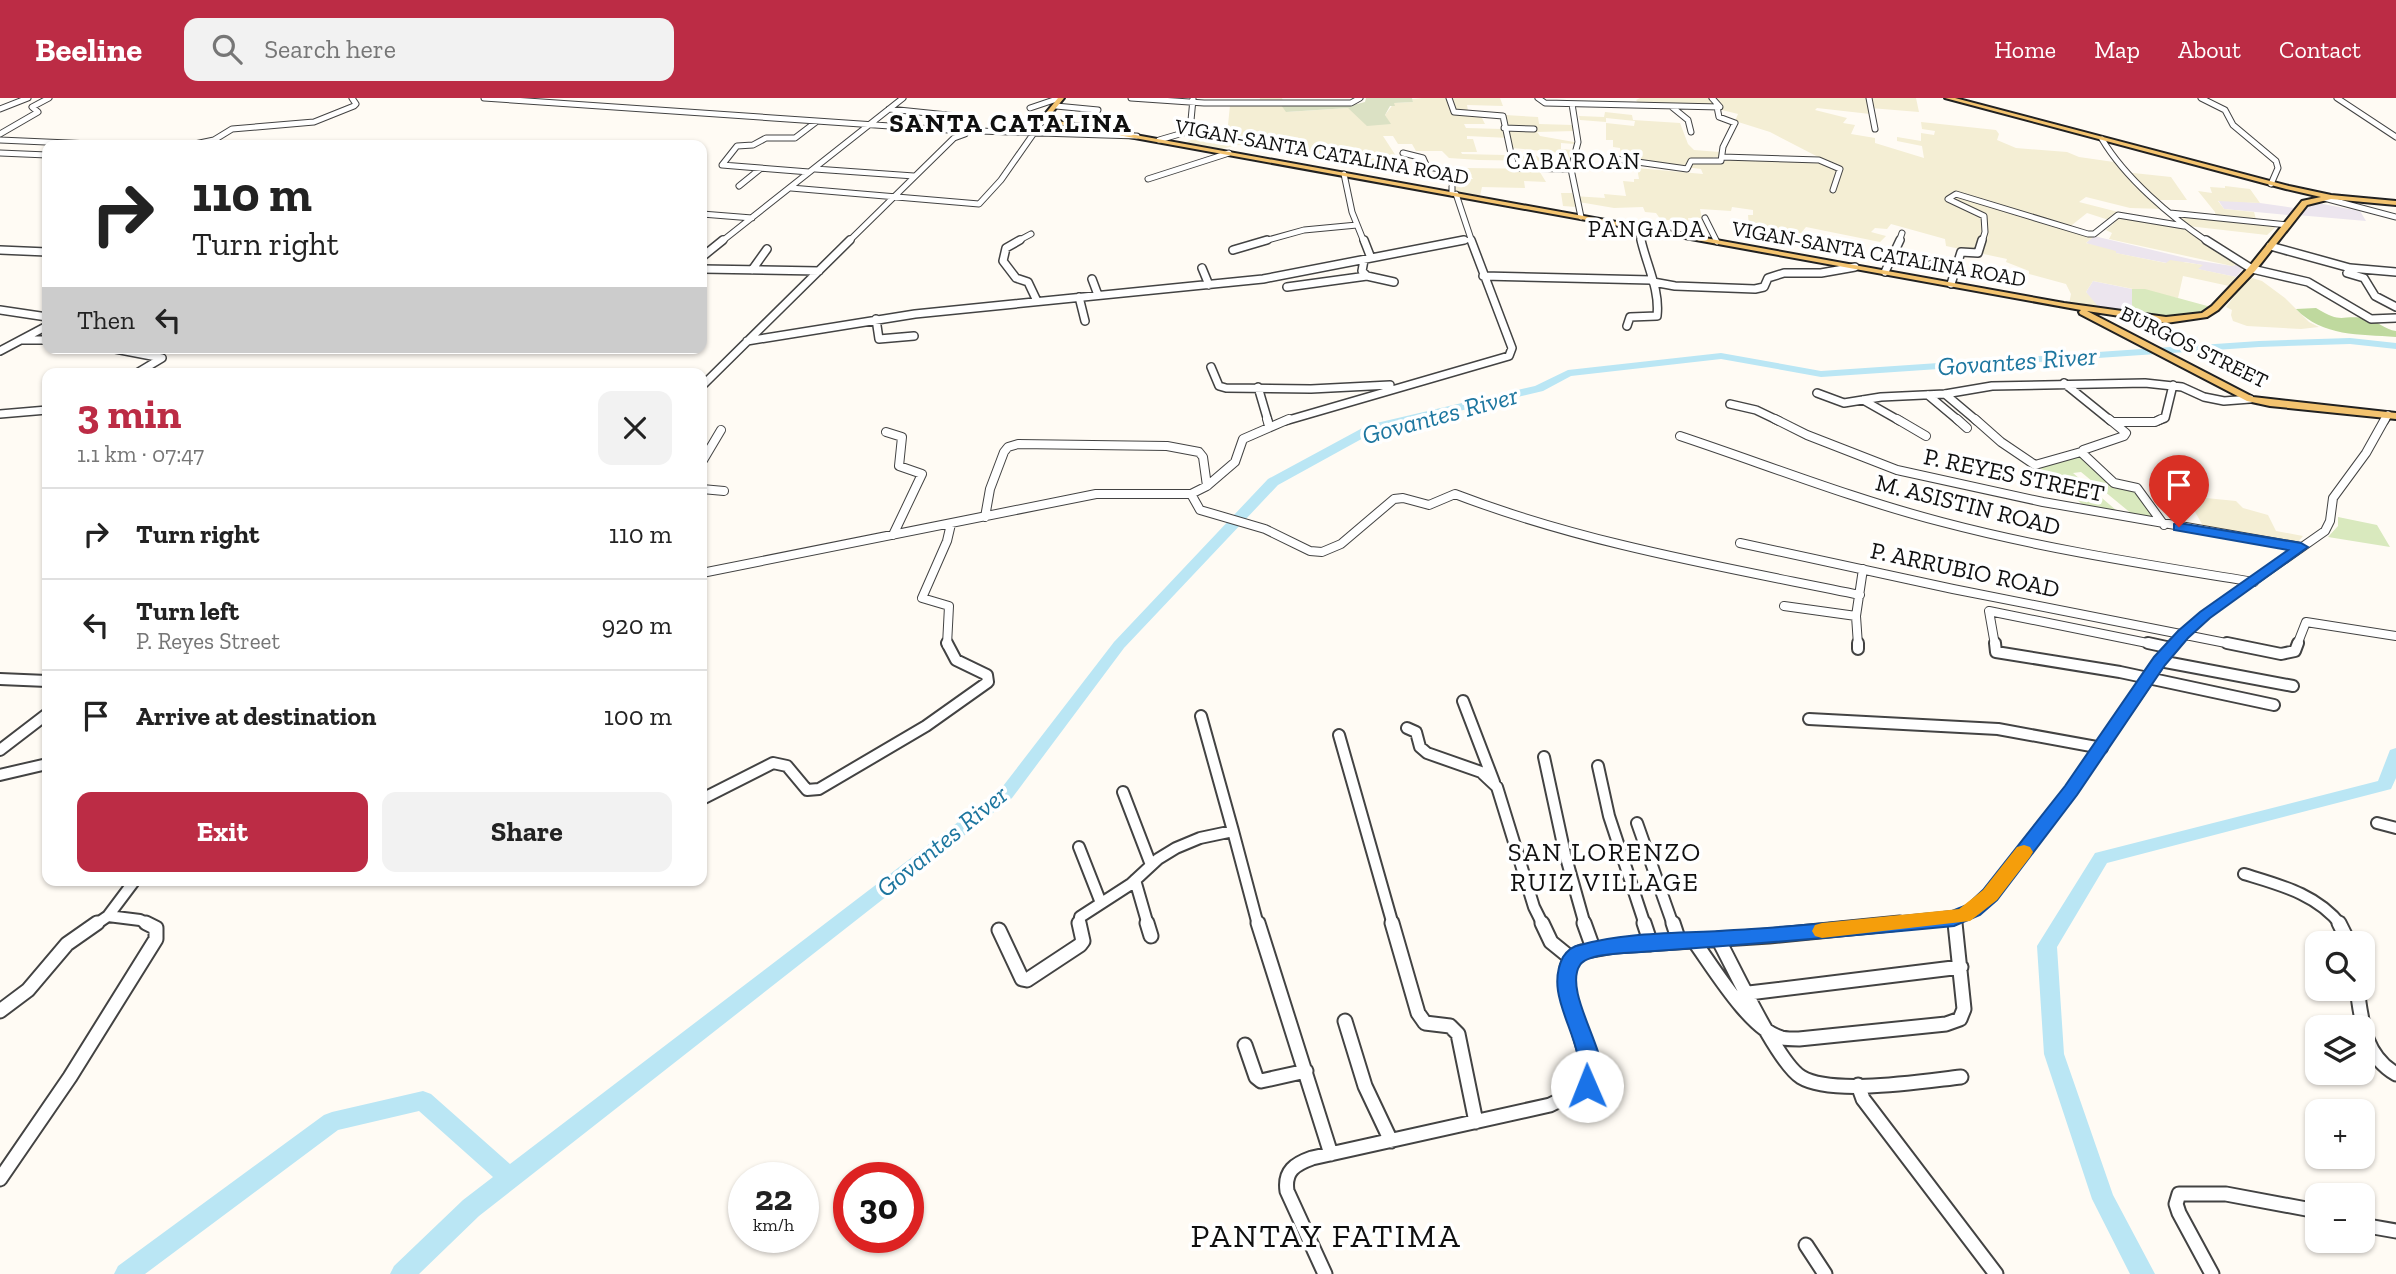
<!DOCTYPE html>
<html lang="en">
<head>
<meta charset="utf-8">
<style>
  :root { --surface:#fff; --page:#f2f2f2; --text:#222; --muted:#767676; --line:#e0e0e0; --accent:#bc2c45 }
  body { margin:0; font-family:"Zilla Slab",serif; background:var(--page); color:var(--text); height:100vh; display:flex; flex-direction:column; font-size:26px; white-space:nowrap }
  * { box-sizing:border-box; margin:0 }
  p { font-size:23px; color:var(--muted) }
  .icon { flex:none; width:38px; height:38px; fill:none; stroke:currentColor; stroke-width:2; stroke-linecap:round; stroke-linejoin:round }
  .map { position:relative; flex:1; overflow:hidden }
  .side { position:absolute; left:42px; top:270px; width:665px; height:518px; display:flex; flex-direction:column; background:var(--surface); border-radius:14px; box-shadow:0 2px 5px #0004 }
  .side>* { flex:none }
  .hud { position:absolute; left:42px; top:42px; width:665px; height:214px; border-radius:14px; box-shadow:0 2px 5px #0004; background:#fff; color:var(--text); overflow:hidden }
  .tools { position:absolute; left:2305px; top:833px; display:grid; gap:14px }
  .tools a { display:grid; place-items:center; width:70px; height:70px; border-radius:14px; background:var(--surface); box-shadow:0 2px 5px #0004; font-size:35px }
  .speed { position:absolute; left:728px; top:1064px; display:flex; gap:14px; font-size:35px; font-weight:700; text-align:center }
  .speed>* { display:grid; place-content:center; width:91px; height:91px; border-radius:50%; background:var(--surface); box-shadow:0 2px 5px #0004; line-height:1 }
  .speed small { font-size:18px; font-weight:400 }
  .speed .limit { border:10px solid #d22; background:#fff; color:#111 }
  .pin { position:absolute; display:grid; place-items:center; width:60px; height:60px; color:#fff; margin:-72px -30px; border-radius:50% 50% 50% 0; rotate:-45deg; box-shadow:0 0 7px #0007 }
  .pin .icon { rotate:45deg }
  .me { position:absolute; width:77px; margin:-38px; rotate:359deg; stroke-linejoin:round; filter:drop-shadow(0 0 5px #0008) }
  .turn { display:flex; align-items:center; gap:24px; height:147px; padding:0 35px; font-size:32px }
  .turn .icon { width:91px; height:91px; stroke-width:2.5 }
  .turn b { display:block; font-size:49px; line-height:60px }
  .then { display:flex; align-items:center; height:66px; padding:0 35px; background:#0003; gap:14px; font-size:26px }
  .round { display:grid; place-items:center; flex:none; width:74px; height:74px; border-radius:14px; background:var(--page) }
  .summary { display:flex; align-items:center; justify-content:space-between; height:119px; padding:0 35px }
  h1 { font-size:42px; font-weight:700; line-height:52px; color:var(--accent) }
  .action { display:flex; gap:14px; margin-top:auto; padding:14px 35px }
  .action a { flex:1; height:80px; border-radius:14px; background:var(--accent); color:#fff; font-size:28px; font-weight:700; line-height:80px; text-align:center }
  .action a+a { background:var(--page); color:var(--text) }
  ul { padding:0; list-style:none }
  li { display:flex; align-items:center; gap:21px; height:91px; padding:0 35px; border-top:2px solid var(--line) }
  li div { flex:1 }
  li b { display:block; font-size:26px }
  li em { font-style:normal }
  header { display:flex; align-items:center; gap:42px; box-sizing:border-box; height:98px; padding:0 35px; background:var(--accent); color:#fff }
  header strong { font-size:33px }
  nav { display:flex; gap:38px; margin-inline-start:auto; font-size:24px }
  .search { width:490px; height:63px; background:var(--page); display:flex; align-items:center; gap:18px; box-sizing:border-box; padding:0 24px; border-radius:14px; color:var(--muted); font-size:26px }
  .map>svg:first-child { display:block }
  .industrial { fill:#ece5ee }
  .farmland { fill:#f4eed4 }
  .green { fill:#d9e9be }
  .forest { fill:#bfd99e }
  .cemetery { fill:#dbe1c4 }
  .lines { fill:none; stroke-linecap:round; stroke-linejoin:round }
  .river { fill:#bae6f4; fill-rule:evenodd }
  .minor-far4-casing { stroke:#434343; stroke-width:7 }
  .minor-far3-casing { stroke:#434343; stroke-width:10 }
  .minor-far2-casing { stroke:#434343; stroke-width:10 }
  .minor-far1-casing { stroke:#434343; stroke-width:14 }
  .minor-casing { stroke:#434343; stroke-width:17 }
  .major-casing { stroke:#212121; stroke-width:4 }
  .minor-far4 { stroke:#fff; stroke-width:5 }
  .minor-far3 { stroke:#fff; stroke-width:7 }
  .minor-far2 { stroke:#fff; stroke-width:8 }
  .minor-far1 { stroke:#fff; stroke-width:10 }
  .minor { stroke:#fff; stroke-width:13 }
  .major { fill:#f3c36f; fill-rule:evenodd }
  .route { fill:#1a73e8; stroke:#114b97; stroke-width:2 }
  .slow { fill:#f59e0b }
  .labels { text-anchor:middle; stroke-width:7; stroke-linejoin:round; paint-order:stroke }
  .far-street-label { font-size:21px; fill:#101010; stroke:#fff }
  .far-quarter-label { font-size:23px; letter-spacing:2px; fill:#101010; stroke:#fff }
  .street-label { font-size:24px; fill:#101010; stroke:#fff }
  .far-district-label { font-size:26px; font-weight:bold; letter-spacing:2px; fill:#101010; stroke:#fff }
  .water-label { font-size:26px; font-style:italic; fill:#1d769f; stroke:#fff }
  .neighbourhood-label { font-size:26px; letter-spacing:2px; fill:#101010; stroke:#fff }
  .near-quarter-label { font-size:33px; letter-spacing:2px; fill:#101010; stroke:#fff }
</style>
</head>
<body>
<header>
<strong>Beeline</strong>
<div class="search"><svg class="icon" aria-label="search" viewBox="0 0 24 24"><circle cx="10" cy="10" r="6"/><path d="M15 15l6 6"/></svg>Search here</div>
<nav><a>Home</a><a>Map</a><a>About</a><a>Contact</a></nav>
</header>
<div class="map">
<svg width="2396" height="1176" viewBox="0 0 2396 1176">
  <rect width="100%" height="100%" fill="#fffbf4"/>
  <!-- industrial -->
  <path class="industrial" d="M2218,102L2260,105L2294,110L2289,117L2224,111Z
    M2312,104L2360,113L2366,123L2297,117Z
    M2094,138L2194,162L2232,168L2239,166L2244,169L2236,179L2197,171L2202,167L2185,164L2167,165L2115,155L2086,145Z
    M2093,183L2132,191V216L2097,210L2086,194Z"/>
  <!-- farmland -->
  <path class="farmland" d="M1260,0H1282L1287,14L1348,10L1390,26L1385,17L1394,5L1413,4L1412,1L1422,0H1500L1503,8L1467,7L1468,13L1479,14L1485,26H1464L1466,30L1502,31L1505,17L1538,19L1539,26L1573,27L1575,33L1537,34L1540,38L1574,44V46L1561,45V51L1572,52L1571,61L1563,60V55L1512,50L1509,40L1467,38V41H1473L1477,54H1461L1462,56L1541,58L1542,63L1479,62L1449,60L1442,53H1416L1412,46H1398L1393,38H1383L1396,58H1386L1388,62L1322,63L1318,59L1300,56L1287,49L1276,51L1242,46L1222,51L1185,45L1207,34L1228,27L1230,7H1259Z
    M1640,0H1916L1919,14L1870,10V16L1817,10L1815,12L1847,20L1843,25L1855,27L1851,36L1875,40V45L1924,60L1922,48L1897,43V39L1921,43V35L1934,37L1935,33L1922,31L1921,24L1996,32L1999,36L1997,42L2016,50L2067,54L2079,59L2114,64L2124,74L2171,79L2187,102H2154L2164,111L2130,110L2086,99L2079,104L2177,129L2183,130L2173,116L2216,120L2215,114L2198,93L2212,95L2210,89L2225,90V88L2250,91L2260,105L2218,103L2224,111L2254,114L2257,125L2278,127L2267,137L2188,128L2239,166L2232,168L2109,141L2112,135L2106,132L2115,124L2087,115L2067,131L2094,138L2086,145L2116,153V155L2166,165L2170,162L2203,167L2198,171L2236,179L2229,188L2183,178L2178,200L2093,183L2086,194L2097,207V210L2069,206L2071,196L2066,186L2029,176V173L2006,164L2007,161L1946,148L1945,141L1891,126L1887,131L1875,130L1871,134L1886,138L1880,144L1806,129L1801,135L1749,129L1748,117H1753V112L1732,109L1731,113L1700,111L1702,120H1688L1689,127L1675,126L1670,122H1661L1656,115L1645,114L1643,109L1614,110L1579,104L1575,105L1576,109L1563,108L1561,95H1572L1573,98L1605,100L1604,96L1626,98L1623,83L1634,84V81H1639L1637,70L1703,76L1701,71L1621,61L1620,50L1613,49V42H1606V25L1634,28L1635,23L1606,20V24L1580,22L1579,18L1604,19L1605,14L1632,17L1633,22L1680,25L1688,46L1694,52L1720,54L1719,60L1713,59L1714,62H1824L1770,34L1735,23L1738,16L1722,12V10L1690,8L1687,5L1639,6L1636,2Z
    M1466,70L1538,71L1546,84L1524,83L1525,90L1482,89L1480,98L1455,94L1454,81H1473Z
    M2249,179L2262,183L2285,200L2309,224L2319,229L2301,231L2247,228L2233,223L2231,217L2232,212L2226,209Z
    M2186,398L2236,403L2243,410L2268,417L2276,433L2303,438L2297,445L2206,433Z"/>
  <!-- green -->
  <path class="green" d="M2132,191H2145L2211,209C2195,227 2154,219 2132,216Z
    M2080,357L2116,388H2131L2158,424L2138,421L2081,374L2073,375L2124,419L2089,412L2037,368Z
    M2338,419L2377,427L2390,449L2328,439L2338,428Z"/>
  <!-- forest -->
  <path class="forest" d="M2316,210C2342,226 2339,217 2365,220C2377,222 2385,232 2396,233V239C2359,236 2323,239 2296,211Z"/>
  <!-- cemetery -->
  <path class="cemetery" d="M1366,0H1412L1413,4L1394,5L1395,8H1390L1385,17L1391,26L1367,28L1348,10L1286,14L1281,7L1357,6L1365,4Z"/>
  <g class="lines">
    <!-- river -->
    <path class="river" d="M2350,240L2396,245V251L2350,246L2259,249L1821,279L1721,261L1571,278L1543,293L1376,333L1278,387L1124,550L1012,700L479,1118L419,1176H390L394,1168L463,1102L493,1079L419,1013L338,1032L145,1176H114L118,1168L324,1017L332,1014L423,993L431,996L510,1066L1000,692L1114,544L1268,381L1368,327L1535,288L1568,272L1721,255L1821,273L2259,243Z
      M2396,650V680L2391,691L2107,765L2057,849L2064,956L2113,1097L2155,1176H2130L2092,1101L2044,956L2037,848L2095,755L2378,683L2390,652Z"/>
    <!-- minor-far4 casing -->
    <g class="minor-far4-casing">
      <path id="minor-far4" d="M484,0L948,32L1137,38
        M1131,0L1204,5H1351L1360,0
        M1449,0L1454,14L1503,18L1513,65L1517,70L1571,71
        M1538,0L1545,5L1720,9L1712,0
        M1869,0L1875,31
        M2201,0L2225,12L2233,27L2276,63L2278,70L2271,86
        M2337,0L2396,39
        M1572,6L1578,44L1571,71L1581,119
        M1056,8L1098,12L1087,29
        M1672,9L1688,22L1691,34
        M1030,10L1060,0
        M0,11L28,0
        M889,11L957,18L943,32
        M1504,30L1534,31
        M0,36L38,14L32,9L49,0
        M2102,41C2125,80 2171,119 2208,144
        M0,42L114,47
        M1159,42L1190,33L1193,1
        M190,47L214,42L232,31L314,24L354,8L356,6L352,0
        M0,55L47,57
        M1403,55L1423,60L1427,69L1441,71L1452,86V95
        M1722,59L1819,62L1840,71L1833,92
        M1616,61L1687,71L1691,63H1721L1723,49L1735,25L1719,19L1717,9
        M815,71L914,78
        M809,74L722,67L737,48L753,47L766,40H795L816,24
        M1344,76L1352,114L1364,144
        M1148,81L1229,55
        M739,88L760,71
        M791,90L979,106L1001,82L1043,22
        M1456,96L1472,144
        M2324,100L2396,119
        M2170,115L2288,127
        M702,116L752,120
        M1705,120L1717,144
        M1637,129L1641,144
        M721,144L903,0
        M848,144L954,40L965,36
        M1016,144L1031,136
        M1261,144L1304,132L1357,127
        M1455,144L1471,141
        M1899,144L1902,135
        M1982,144L1985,134L1984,118L1948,101L1956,96L2088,136H2094L2118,117L2184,128"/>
    </g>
    <!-- minor-far3 casing -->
    <g class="minor-far3-casing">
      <path id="minor-far3" d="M1020,142L1006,150L1003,163L1016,180L1028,184L1037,203
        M1364,142L1371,160
        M2206,142L2252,171L2308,184L2371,221L2396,220
        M2270,148L2350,170L2396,174
        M0,152L47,154
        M1233,152L1267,142
        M702,159L723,142
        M1893,161L1926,168L1935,165L1955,169
        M1202,170L1209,187
        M702,171L819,173
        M752,172L767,151
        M1885,174L1900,142
        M2347,175L2364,180L2375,198L2396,209
        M1367,178L1394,184
        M1483,178L1651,182
        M1092,181L1098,197
        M1653,184L1675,188L1755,191L1764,189L1768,180L1784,175H1821L1855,169
        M1951,186L1961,154L1978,155L1982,142
        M1287,189L1367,178L1362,173L1364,162
        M1079,199L1085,223
        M0,212L47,219
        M876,221L879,241L914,238
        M1627,228L1630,219L1657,218C1660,192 1647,168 1641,142
        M23,242H47
        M747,243L915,216L1263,181L1464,142
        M110,250L162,260L137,275
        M0,253L47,228
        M1211,269L1219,288L1226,290L1311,291L1390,287
        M2064,285L2111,323
        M702,288L850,142
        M1258,289L1268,323
        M1817,295L1844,305L1881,299L1945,296L1992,288L2145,285L2182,289L2204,299L2224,303L2250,301
        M1945,296L1977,323
        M1928,297L1959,323
        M1863,302L1900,323
        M1730,306L1756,312L1779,323
        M0,316L47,312
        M1285,323L1509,258L1512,250L1471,142
        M2157,323L2165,320L2173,287
        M2384,323L2388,317"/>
    </g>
    <!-- minor-far2 casing -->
    <g class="minor-far2-casing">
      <path id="minor-far2" d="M1267,321L1269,328
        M1775,321L1807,337L1897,372L2043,404L2301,449
        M1897,321L1926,338
        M1957,321L1967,330
        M1975,321L2001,344L2035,367L2081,354
        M2109,321L2126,335L2124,338L2083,352L2082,355L2114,385L2137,390L2164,427
        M2113,324H2155L2161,321
        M886,334L902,339L899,368L922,376L893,437
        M1680,338C1767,367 1853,401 1942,424C2044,451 2150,467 2254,484
        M702,364L721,332
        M702,391L724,393
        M1191,396L1200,412L1265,431L1310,453L1322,454L1341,446L1394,401L1403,400L1429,407L1455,396C1585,446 1724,469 1860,497
        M985,419L990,391L1004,354L1008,349L1018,346L1167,348L1199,354L1203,359L1207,388
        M1740,445L1953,491L2236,547
        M702,475L1096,396H1191L1207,388L1235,364L1243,341L1289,321
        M1784,508L1856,518
        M947,547L949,508L922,500L947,443L951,426
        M1858,547L1856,518L1863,471
        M1995,547L1989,513L2157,547
        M2174,547L2205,517L2325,433L2330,423L2333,400L2366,355L2385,321
        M2297,547L2306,524L2396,538"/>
    </g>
    <!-- minor-far1 casing -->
    <g class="minor-far1-casing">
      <path id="minor-far1" d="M1858,545V551
        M1995,545L1996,554L2120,574L2274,607
        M2148,545L2171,550
        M2227,545L2281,556L2295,553L2298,545
        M2160,563L2293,588
        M0,581L47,583
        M1463,603L1494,684
        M1809,621L1998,631L2102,650
        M1407,630L1416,634L1420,649L1427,655L1481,674L1497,689L1534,809L1543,827
        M1339,637L1393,827
        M0,652L47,616
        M1544,659L1565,756L1585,827
        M1598,668L1609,718L1645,827
        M0,677L47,666
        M1123,694L1151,767
        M702,701L773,665L787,668L807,692L819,691L926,628L988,584L987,577L956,562L947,545
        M1637,725L1673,827
        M2377,725L2396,730
        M1233,733L1258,827
        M1079,749L1101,805
        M2244,776C2280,787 2317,796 2341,827
        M135,782L108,818L140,822L150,827
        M1135,782L1148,827
        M1954,820L1955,827
        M95,827L108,818
        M1079,827L1080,819L1131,786L1158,761L1176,750L1200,740L1233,733L1201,618
        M1882,827L1954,820L1973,812L1990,797L2071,693L2160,563L2175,545"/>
    </g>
    <!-- minor casing -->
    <g class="minor-casing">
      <path id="minor" d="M1147,825L1151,838
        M1258,825L1331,1056
        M1392,825L1418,915L1425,925L1450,928L1458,936L1476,1024
        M1542,825L1551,844L1572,861
        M1584,825L1593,850
        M1644,825L1651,846
        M1673,825L1679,843
        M2339,825L2349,845
        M999,832L1022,881L1027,882L1080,847L1083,843L1079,825
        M1718,841C1734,870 1777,964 1801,979C1832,998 1924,983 1961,979
        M1694,843C1713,869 1751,933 1782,940C1787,941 1794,941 1799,941L1946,926L1960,921L1964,911L1955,825
        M2357,891C2362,925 2364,957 2396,976
        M1749,895L1961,869
        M0,913L28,892L67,846L97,825
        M1345,923L1365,988L1391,1043
        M1245,947L1256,979L1261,983L1306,973
        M1858,987L1863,1001L1996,1176
        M0,1081L70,979L156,841V830L146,825
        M2362,1127L2396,1133
        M1806,1147L1825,1176
        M1325,1176L1287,1093C1284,1073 1295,1066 1312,1060L1550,1007L1580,992L1591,975L1567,892V869L1581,854L1615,848L1769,838L1900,825
        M2212,1176L2179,1115L2176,1106L2179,1096H2226L2317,1113"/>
    </g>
    <!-- major casing -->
    <g class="major-casing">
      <path id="major" d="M1058,0H1064L1047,21L2064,205L2166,219L2202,215L2212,208L2249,169L2302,103L2321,99L2286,91L1945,0H1955L2289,88L2331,97L2396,103V107L2331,101L2307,107L2255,173L2218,212L2207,219L2166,225L2087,213L2253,299L2396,315V321L2270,308L2247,303L2080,216L2079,214L2081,212L1041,23V21Z"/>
    </g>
    <!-- minor-far4 -->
    <use href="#minor-far4" class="minor-far4"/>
    <!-- minor-far3 -->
    <use href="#minor-far3" class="minor-far3"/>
    <!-- minor-far2 -->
    <use href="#minor-far2" class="minor-far2"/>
    <!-- minor-far1 -->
    <use href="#minor-far1" class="minor-far1"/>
    <!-- minor -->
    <use href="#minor" class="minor"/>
    <!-- major -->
    <use href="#major" class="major"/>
  </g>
  <!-- route -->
  <path class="route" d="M2179,425L2301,445L2308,449L2210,520L2188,540L2165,567L2077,697L1997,802L1980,817L1954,828C1850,838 1746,847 1641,854C1628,855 1587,855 1580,867C1564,891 1602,946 1602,974C1601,981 1598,988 1595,994L1587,997L1580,994L1577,988C1590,944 1541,902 1563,859C1567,853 1573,848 1580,847C1629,833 1684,836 1734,832C1807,828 1880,820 1952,813L1967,807L1983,792L2065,688L2154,559L2178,533L2200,514L2288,452L2174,432V426Z"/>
  <!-- slow -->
  <path class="slow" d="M2024,747L2030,749L2033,754L2030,759L1997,802L1970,823L1822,840L1815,838L1812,833L1815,827L1822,825L1959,811L1983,792L2017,749Z"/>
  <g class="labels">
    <!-- far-street labels -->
    <g class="far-street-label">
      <text transform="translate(1322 54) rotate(10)" y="7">VIGAN-SANTA CATALINA ROAD</text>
      <text transform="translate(1879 156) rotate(10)" y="7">VIGAN-SANTA CATALINA ROAD</text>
      <text transform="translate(2194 249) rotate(26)" y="7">BURGOS STREET</text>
    </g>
    <!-- far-quarter labels -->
    <g class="far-quarter-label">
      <text x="1574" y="71">CABAROAN</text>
      <text x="1647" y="139">PANGADA</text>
    </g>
    <!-- street labels -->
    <g class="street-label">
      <text transform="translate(2014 377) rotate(12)" y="8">P. REYES STREET</text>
      <text transform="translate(1968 407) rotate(14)" y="8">M. ASISTIN ROAD</text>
      <text transform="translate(1965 472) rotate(12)" y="8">P. ARRUBIO ROAD</text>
    </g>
    <!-- far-district labels -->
    <g class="far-district-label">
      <text x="1011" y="34">SANTA CATALINA</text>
    </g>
    <!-- water labels -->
    <g class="water-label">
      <text transform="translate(2017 263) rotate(-4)" y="9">Govantes River</text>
      <text transform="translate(1440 317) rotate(-15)" y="9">Govantes River</text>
      <text transform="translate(942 743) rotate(-39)" y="9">Govantes River</text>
    </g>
    <!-- neighbourhood labels -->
    <g class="neighbourhood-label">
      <text x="1605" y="763">SAN LORENZO<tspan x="1605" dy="30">RUIZ VILLAGE</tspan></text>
    </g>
    <!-- near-quarter labels -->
    <g class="near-quarter-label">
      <text x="1326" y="1149">PANTAY FATIMA</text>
    </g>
  </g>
</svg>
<div class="tools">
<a><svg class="icon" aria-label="search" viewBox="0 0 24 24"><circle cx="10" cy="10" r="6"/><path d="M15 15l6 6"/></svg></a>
<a><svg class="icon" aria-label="layers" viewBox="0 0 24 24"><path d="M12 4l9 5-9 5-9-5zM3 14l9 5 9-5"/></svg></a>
<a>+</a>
<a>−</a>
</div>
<div class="speed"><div>22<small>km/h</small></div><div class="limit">30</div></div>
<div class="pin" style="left:2179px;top:429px;background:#d93025"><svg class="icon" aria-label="arrive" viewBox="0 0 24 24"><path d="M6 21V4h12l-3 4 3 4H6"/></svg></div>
<svg class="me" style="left:1587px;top:988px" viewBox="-20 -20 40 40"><circle r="19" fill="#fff"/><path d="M0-13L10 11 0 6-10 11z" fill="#1a73e8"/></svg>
<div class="hud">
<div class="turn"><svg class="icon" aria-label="right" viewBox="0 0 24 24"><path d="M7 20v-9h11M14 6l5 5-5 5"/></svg><div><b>110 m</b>Turn right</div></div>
<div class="then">Then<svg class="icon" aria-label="left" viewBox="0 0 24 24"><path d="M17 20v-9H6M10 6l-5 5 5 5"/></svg></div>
</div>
<section class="side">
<div class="summary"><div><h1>3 min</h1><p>1.1 km · 07:47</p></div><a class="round"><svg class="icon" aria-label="close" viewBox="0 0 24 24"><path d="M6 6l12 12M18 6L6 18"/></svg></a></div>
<ul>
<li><svg class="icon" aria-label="right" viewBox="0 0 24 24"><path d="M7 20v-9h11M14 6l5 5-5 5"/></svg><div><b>Turn right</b></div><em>110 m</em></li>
<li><svg class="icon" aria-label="left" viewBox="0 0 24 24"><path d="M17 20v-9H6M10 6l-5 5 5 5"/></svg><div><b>Turn left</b><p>P. Reyes Street</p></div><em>920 m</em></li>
<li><svg class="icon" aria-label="arrive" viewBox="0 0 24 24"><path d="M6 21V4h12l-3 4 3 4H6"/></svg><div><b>Arrive at destination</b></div><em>100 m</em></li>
</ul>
<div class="action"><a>Exit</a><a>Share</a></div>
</section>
</div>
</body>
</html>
